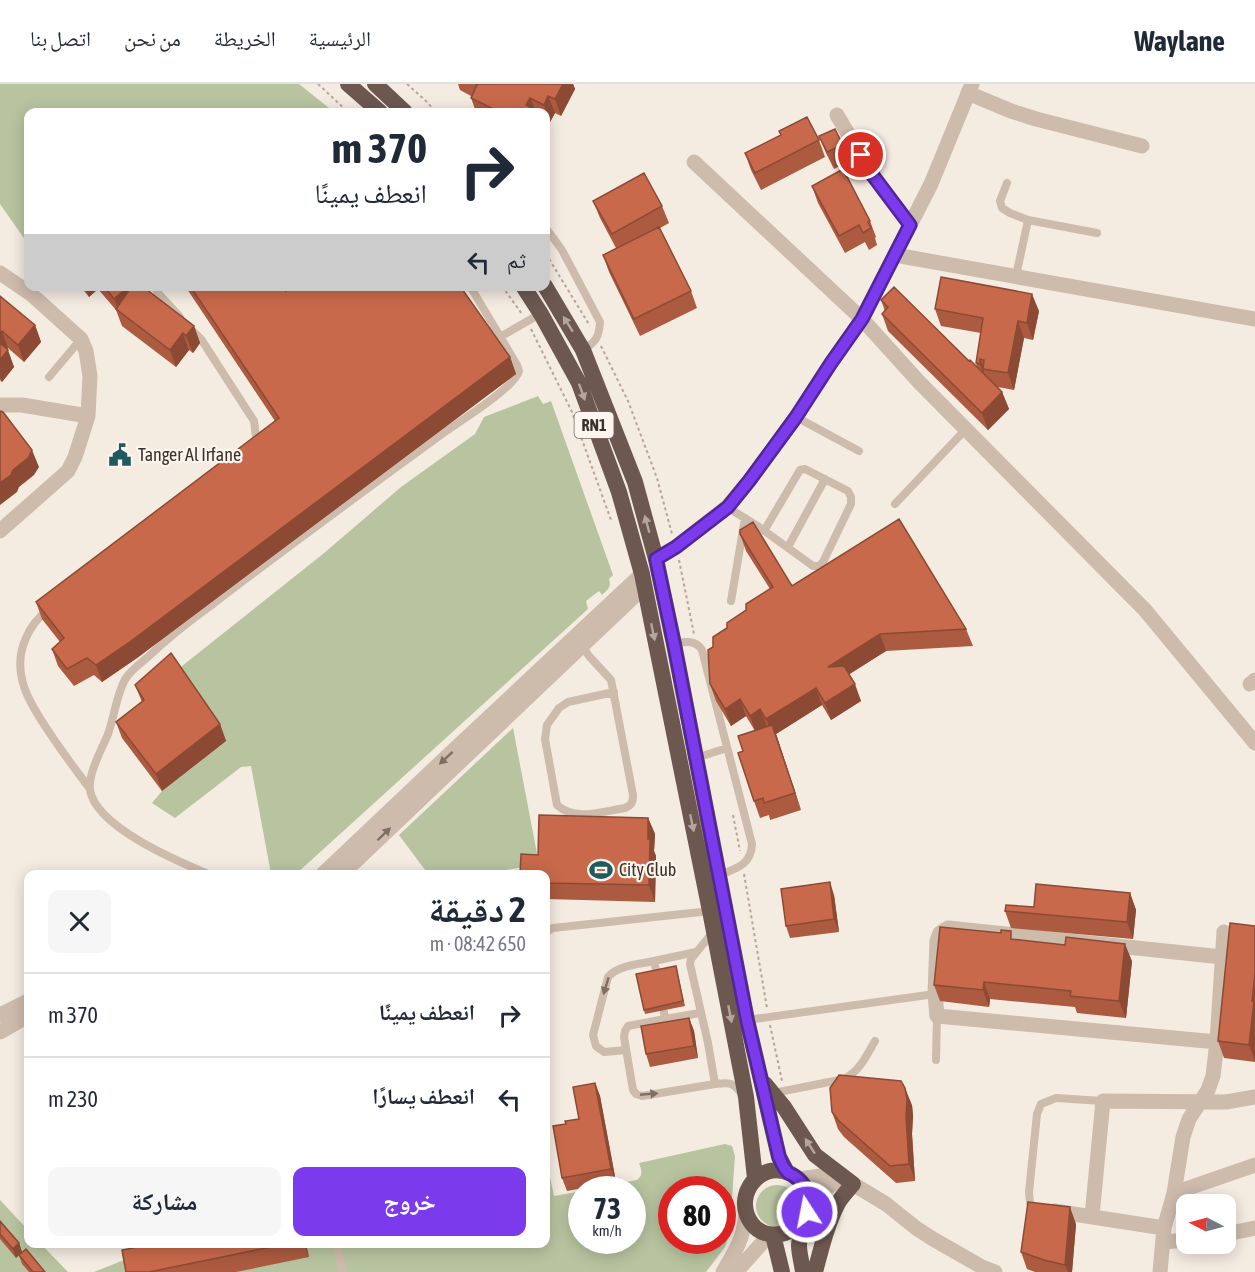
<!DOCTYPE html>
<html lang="ar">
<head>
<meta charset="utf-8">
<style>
  :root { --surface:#fff; --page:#f6f6f7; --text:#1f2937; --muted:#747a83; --line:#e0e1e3; --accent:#7c3aed }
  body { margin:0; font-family:"Asap Condensed","Noto Naskh Arabic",sans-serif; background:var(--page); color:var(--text); direction:rtl; height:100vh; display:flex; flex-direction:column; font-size:22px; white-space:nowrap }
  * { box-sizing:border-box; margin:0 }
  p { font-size:20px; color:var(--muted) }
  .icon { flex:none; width:33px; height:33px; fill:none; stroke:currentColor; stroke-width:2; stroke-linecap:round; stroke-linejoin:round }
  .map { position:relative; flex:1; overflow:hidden; direction:ltr }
  .sheet { position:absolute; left:24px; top:786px; width:526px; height:378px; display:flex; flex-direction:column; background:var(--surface); border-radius:12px; box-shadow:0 3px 15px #0003; direction:rtl }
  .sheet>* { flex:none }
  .banner { position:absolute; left:24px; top:24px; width:526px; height:183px; border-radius:12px; box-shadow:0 3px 15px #0003; direction:rtl; background:#fff; color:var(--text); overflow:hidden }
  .needle { width:39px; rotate:276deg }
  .controls { position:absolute; left:1176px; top:1110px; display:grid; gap:12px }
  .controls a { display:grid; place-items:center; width:60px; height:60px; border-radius:12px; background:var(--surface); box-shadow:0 3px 15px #0003; font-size:30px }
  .speed { position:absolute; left:568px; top:1092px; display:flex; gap:12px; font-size:30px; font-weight:700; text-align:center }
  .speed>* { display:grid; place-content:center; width:78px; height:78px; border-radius:50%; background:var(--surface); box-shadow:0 3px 15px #0003; line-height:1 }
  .speed small { font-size:15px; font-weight:400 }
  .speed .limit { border:9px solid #d22; background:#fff; color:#111 }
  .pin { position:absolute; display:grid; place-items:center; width:51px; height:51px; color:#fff; margin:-26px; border:3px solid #fff; border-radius:50%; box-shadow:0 2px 6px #0007 }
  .me { position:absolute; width:66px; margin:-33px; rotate:349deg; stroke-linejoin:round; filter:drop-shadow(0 0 4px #0008) }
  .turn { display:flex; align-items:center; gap:21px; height:126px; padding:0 24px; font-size:27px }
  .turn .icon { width:78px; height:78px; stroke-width:2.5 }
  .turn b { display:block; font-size:42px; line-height:51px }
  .then { display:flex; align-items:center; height:57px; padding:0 24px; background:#0003; gap:12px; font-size:22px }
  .round { display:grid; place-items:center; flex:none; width:63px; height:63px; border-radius:12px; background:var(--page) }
  .head { display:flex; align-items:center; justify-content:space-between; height:102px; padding:0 24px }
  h1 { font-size:36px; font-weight:700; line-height:45px }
  .cta { display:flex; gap:12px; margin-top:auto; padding:12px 24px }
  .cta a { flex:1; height:69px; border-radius:12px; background:var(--accent); color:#fff; font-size:24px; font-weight:700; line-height:69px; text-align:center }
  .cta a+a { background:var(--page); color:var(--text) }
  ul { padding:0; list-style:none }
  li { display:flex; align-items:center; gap:18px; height:84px; padding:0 24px; border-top:2px solid var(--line) }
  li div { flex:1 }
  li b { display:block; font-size:22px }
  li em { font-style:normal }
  header { display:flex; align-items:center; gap:36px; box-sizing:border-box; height:84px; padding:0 30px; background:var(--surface); border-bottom:2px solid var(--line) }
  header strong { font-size:28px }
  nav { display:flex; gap:33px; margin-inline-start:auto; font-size:21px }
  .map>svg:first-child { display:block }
  .green { fill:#b8c4a0; fill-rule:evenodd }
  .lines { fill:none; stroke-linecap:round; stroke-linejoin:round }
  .path { stroke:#b9a596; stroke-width:2; stroke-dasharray:3 3; stroke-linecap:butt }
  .service { stroke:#cdbbac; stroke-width:8 }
  .minor { stroke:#cdbbac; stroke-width:15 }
  .tertiary { stroke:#cdbbac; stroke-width:15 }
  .trunk { stroke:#6c584f; stroke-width:16 }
  .wall { fill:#ac5a40 }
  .shaded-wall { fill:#8c4a34 }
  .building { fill:#c8694b; stroke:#8c4a34; stroke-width:1.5 }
  .oneway { fill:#b4a69e }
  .oneway2 { fill:#7d6f65 }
  .route-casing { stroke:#51269a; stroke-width:15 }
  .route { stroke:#7c3aed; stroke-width:10 }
  .labels { text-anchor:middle; stroke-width:4.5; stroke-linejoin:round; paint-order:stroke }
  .shield { fill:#fbf5ee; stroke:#756b66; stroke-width:1.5 }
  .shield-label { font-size:16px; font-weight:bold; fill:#3b302b }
  .poi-label { font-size:18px; fill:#3b302b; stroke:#fbf5ee; text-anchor:start }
</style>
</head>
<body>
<header>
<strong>Waylane</strong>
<nav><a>الرئيسية</a><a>الخريطة</a><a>من نحن</a><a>اتصل بنا</a></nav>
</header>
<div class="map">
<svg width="1255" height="1188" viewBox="0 0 1255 1188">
  <rect width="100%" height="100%" fill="#f4ebe1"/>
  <!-- green -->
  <path class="green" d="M0,0H299L334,28H28V160L0,120Z
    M538,312L543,320L551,317L613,491L609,495C612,503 607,506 602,511L599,507L586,517L588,525L296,790H271L251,682L241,683L175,734L152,719L162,707L226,657L177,586L323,470L401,403L475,350L484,333Z
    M513,644L539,780L484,790H428L399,751Z
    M725,1060L732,1062L735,1072L732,1114V1143L725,1163L706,1188H94L124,1176L192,1160H546V1073L554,1112L582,1107V1156H633V1106L589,1105L637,1096C644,1091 641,1085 639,1079ZM672,1106H723V1156H672Z
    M756 1122a21 21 0 1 1 42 0a21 21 0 1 1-42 0Z
    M0,1116L28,1146V1160H41L68,1188H0Z"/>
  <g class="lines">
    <!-- path -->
    <path class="path" d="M318,0L348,28
      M407,0L426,17L436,28
      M546,170L590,242
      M502,202L522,230
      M531,245L572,328L611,436
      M601,262L628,317L657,394L672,450
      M679,476L694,550
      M733,731L740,767
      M744,790L767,924
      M770,941L782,997"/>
    <!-- service -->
    <path class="service" d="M1007,99L1000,117L1002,124L1010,129L1028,136L1016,192
      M1028,136L1097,149
      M546,144L562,166L600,238C599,253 596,258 583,266
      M154,202L158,209L180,233
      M190,244L201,255L254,337L256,353L254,362
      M500,253L540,230
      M49,293L81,255
      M796,333L859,367
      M895,420L966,345
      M727,423L759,443L813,482H819L823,478L851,420V413L848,407L805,385L800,386L764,447
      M788,463L825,395
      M731,517L745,434
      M48,526C37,534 31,542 26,554C10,589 30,620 49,648C62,668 76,686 90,705
      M674,560C685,558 695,555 702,566L752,760C751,781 737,784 720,791
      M582,562L589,572L611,596L633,711C633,718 632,721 625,724C603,727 575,738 557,721L545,655L547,641L559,624L568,618L614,608
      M696,674L727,664
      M208,790C177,777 96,743 90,706C88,689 102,665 108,650C114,634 117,608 126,594C132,585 141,579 149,572C168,554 188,538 209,523C287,463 367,405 446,347C462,336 515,303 519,287L517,281L470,202
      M546,848L553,844L710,827
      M713,848L691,875L690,880L708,959L715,1000C730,998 732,998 742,1010
      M658,895L654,877L696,868
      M662,916L665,935L700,929
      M665,935L628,942L625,947L624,953L633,1006L636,1010L642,1012L715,1000
      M747,936L935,910
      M626,966L604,968L596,962L593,951L608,893C618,881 640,880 654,877
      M936,976L937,932
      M774,1009L844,995C860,987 866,972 875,957
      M1035,1123L1030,1119L1029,1108L1037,1030L1041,1020L1056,1014L1103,1017
      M337,1160L343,1188"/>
    <!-- minor -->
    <path class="minor" d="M968,9L1011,27L1036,35L1142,62
      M837,31L871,89L910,141
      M895,171L1255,235
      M0,189L31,210L81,255L86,267L90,292L88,332L75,373L68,387L0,447
      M0,321H22L88,332
      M656,475L676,463L727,423L749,397L796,333L831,279L862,235L694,78
      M1250,600L1255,596
      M323,790L440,679L642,490
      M342,790L644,503
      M0,931L28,917
      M0,948L28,932
      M1217,958L937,932L935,910L937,857L940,849L948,844L1222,873
      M799,1095L821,1092L853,1100L886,1120L916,1144L933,1155L982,1183L995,1188
      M1174,1109L1255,1081
      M809,1118L826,1104L839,1097
      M1054,1127L1164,1144
      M1092,1132L1103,1017L1226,1018L1255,1013
      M1226,1150L1255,1144
      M1164,1158L1186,1156
      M1160,1188L1164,1144L1174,1109L1183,1053L1189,1035L1208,1006L1213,992L1217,958L1224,848"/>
    <!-- tertiary -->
    <path class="tertiary" d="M972,0L931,100L862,235L919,298L1145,526L1255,659
      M723,1188C736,1166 744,1154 746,1128
      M736,1188L770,1150"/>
    <!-- trunk -->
    <path class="trunk" d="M348,0L380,28
      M375,0L405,28
      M523,202L541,230L579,299L619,408L642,490L710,827L746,1013L755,1094
      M545,202L583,266L635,398L656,475L674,560L747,936L779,1073L787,1088
      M765,1000L784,1023L815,1071L853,1100C848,1106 842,1112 838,1119C827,1140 821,1165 815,1188
      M803,1137C787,1155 757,1157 747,1131C737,1104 765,1076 791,1090C822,1107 800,1136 799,1161C799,1170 802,1179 803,1188
      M773,1151L782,1188"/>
  </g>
  <!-- wall -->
  <path class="wall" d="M458,0H573L575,5L561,32L555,29L550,38L546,36V28H476L471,14V12L460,6Z
    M819,52L843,61L849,77L834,85L826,69Z
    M819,56L825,73L761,106L751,86L745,69Z
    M812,102L870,137L876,153L875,154L877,161L869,166L865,158L845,169L818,119Z
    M593,117L662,122L669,139L660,144L691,207L697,224L640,252L609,188L603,171L616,164L600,134Z
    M80,202H142L194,242L200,259L193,269L189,266L176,283L122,242L116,226L98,205L89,213Z
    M185,202H283L286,207L510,273L516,290L137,574L102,598L94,591L74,602L58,582L52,565L60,558L42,535L36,518L275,337Z
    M0,212L35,241L41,258L24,278L8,264L7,265L14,283L2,298L0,296Z
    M881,216L977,283L976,279L981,249L941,242L935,225L1039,227L1033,256L1024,254L1014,306L998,303L1002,308L1009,325L988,346L888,247L882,230L885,227Z
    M740,450L792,502L966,545L973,562L886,567L849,590L861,617L831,636L822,621L776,650L801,726L770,736L769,731L760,734L754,717L743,667L755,647L746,632L731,642L716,617L710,600L713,563L727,544L770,505L746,467Z
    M135,601L220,640L226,657L162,707L122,654L116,638L142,618Z
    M648,734L655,750L654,767L656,772L655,818L546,815V790L538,771Z
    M1130,809L1136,826L1133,855L1011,844L1005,827Z
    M834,811L839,848L790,854L786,842Z
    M1255,842V978L1224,974L1218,957Z
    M1014,856L1132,877L1126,934L1077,929L1075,923L990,915L989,923L940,917L934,901Z
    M676,882L685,922L645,930L644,926Z
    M689,934L694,947L698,974L650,983L646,970Z
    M595,999L600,1012L616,1098L567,1107L562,1094L566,1040L579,1035Z
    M912,1021L913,1032L912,1050L915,1097L896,1099L844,1053L838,1045L832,1028Z
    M0,1137L19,1159L22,1168L16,1174L0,1155Z
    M1076,1140L1072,1188H1035L1027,1185L1021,1168Z
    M153,1160H306L309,1173L236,1188H126Z
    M19,1171L45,1188H29L22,1180Z"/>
  <!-- shaded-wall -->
  <path class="shaded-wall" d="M563,0H573L575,5L561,32L555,15Z
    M548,12L555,29L550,38L544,21Z
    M530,14L536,28L526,21Z
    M85,202H97L98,205L89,213Z
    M129,202H140L119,227L114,215Z
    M1032,210L1039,227L1033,256L1027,239Z
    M1018,237L1024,254L1014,306L1008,289Z
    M35,241L41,258L24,278L18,261Z
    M194,242L200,259L193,269L186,252Z
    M2,247L8,264L2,272L0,267V249Z
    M183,249L189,266L176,283L170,266Z
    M8,266L14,283L2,298L0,293V276Z
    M510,273L516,290L137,574L102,598L96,581Z
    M980,275L984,285H983L986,294V297L980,280Z
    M1002,308L1009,325L988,346L982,329Z
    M32,366L39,383L34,391L19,403L17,408L0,421V399Z
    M880,550L886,567L834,600L828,583Z
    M855,600L861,617L831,636L825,619Z
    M816,604L822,621L776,650L801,726L766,635Z
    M740,615L746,632L731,642L725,625Z
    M760,625L767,642L756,649L750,632Z
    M220,640L226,657L162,707L156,690Z
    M648,734L655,750L654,767L656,772L655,818L649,801Z
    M830,798L834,811L839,848L834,835Z
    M1130,809L1136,826L1133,855L1127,838Z
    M1125,860L1132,877L1126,934L1119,917Z
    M1255,890V977L1249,961Z
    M984,898L990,915L989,923L983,906Z
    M689,934L694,947L698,974L694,962Z
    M595,999L600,1012L616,1098L611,1085Z
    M905,1004L912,1021L913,1032L912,1050L915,1097L909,1080Z
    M1070,1123L1076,1140L1072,1188H1068L1065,1181Z
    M19,1159L22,1168L16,1174L13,1165Z
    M304,1160H306L309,1173Z"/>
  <!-- building -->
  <path class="building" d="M475,0H563L555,15L548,12L544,21L530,14L526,21L537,27L536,28H499L471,14L477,1Z
    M807,33L819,56L755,89L745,69L781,51L779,47Z
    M835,45L843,61L827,68L819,52Z
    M843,85L870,137L868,138L871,144L863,149L859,141L839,152L812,102Z
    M644,89L662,122L612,150L593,117Z
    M659,143L691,207L634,235L603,171Z
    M941,193L1032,210L1027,239L1018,237L1008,289L983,285L984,276L980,275V280L976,279L983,234L935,225Z
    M104,202H129L114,215Z
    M132,202H142L194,242L186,252L183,249L170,266L116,225Z
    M190,202H283L286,207L292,202H460L510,273L131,557L96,581L87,574L67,585L52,565L64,554L36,518L279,334Z
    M894,203L969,277L970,276L1002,308L982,329L882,230L888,223L881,216Z
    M0,212L35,241L18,261L2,247L0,249Z
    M0,259L8,266L0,276Z
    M0,327L3,328L32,366L28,374L13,386L11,391L0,399Z
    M899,435L966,545L880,550L828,583L844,582L855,600L825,619L816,604L766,635L760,625L750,632L740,615L725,625L710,600L708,566L713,563V553L727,544V539L746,526V520L773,503L740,450V446L753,438L792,502Z
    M171,569L220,640L156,690L116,638L144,616L135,601Z
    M772,641L795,709L764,719L763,714L754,717L738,669L743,667L738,652Z
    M539,731L648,734V755H650L649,801L546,799V790H520L521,770L538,771Z
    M830,798L834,835L786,842L781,805Z
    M1036,800L1130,809L1127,838L1005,827L1006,821L1034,823Z
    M1230,839L1255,842V890L1252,917H1254L1249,961L1218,957Z
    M940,843L1001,849V846L1011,847V855L1065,861L1066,853L1125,860L1119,917L1070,912L1071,907L984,898L983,906L934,901Z
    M676,882L683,917L644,926L636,890Z
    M689,934L694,962L646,970L641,942Z
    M839,991L901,997L905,1004L907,1015L906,1033L909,1080L890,1082L838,1036L832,1028L830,1004Z
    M595,999L611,1085L562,1094L553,1042L566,1040L565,1037L579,1035L573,1003Z
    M1028,1118L1070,1123L1065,1181L1044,1176L1021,1168Z
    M0,1137L19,1159L13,1165L0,1150Z
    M153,1160H286L149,1188H126L122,1166Z
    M26,1165L45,1188H33L19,1171Z"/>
  <!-- one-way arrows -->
  <defs><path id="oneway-solid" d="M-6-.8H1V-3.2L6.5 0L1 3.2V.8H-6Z" transform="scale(1.5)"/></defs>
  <g class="oneway">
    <use href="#oneway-solid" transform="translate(568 240) rotate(-122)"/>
    <use href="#oneway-solid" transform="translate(582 308) rotate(70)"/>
    <use href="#oneway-solid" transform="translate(647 440) rotate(-105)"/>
    <use href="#oneway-solid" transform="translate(653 548) rotate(78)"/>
    <use href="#oneway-solid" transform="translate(692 739) rotate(78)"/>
    <use href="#oneway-solid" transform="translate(730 930) rotate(79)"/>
    <use href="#oneway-solid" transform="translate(810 1062) rotate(-123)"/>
  </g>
  <g class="oneway2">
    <use href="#oneway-solid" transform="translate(446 674) rotate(137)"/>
    <use href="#oneway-solid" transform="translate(384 750) rotate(-44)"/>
    <use href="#oneway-solid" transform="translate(606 902) rotate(107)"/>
    <use href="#oneway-solid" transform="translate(649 1010) rotate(-5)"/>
  </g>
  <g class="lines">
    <!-- route casing -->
    <g class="route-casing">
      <path id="route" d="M807,1128C809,1114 807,1100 794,1092C791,1090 788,1090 786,1086C783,1083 781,1077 779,1073L747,936L674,560L656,475L676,463L728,423L749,397L796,333L831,279L862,235L910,141L871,89L861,71"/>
    </g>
    <!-- route -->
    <use href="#route" class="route"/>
  </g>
  <!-- icons -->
  <defs>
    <g id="civic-bare" transform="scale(1.8)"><path d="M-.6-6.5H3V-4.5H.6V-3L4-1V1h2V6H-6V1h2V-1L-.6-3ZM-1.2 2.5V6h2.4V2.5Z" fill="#1f5a5e" stroke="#fbf5ee" stroke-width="2.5" paint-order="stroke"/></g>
    <g id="stadium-bare" transform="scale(1.8)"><path d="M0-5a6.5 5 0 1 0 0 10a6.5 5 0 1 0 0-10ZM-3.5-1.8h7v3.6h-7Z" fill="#1f5a5e" stroke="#fbf5ee" stroke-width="2.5" paint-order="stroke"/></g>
  </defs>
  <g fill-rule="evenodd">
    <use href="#civic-bare" x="120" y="371"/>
    <use href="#stadium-bare" x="601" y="786"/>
  </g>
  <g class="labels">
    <!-- shield labels -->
    <rect class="shield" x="574.5" y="328" width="39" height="26" rx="4.5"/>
    <g class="shield-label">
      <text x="594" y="347">RN1</text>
    </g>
    <!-- poi labels -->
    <g class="poi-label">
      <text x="138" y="377">Tanger Al Irfane</text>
      <text x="619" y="792">City Club</text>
    </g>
  </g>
</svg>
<div class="controls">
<a><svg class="needle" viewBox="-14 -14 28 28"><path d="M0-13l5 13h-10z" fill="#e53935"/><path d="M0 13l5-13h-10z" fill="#747a83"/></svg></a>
</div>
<div class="speed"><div>73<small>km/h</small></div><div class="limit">80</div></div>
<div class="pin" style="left:861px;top:71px;background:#d93025"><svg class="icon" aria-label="arrive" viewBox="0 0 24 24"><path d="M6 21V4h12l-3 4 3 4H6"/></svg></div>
<svg class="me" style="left:807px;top:1128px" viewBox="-20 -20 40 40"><circle r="17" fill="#7c3aed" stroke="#fff" stroke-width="3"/><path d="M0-11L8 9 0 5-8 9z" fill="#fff"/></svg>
<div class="banner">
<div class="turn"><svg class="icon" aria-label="right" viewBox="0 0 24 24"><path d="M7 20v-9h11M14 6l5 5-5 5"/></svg><div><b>370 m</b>انعطف يمينًا</div></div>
<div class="then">ثم<svg class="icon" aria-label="left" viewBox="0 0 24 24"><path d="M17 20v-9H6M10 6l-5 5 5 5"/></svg></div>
</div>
<section class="sheet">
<div class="head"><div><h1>2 دقيقة</h1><p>650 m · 08:42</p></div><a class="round"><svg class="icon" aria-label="close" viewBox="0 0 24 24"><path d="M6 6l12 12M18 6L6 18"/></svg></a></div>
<ul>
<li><svg class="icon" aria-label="right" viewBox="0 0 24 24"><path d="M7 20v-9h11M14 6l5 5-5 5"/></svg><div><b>انعطف يمينًا</b></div><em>370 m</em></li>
<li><svg class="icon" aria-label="left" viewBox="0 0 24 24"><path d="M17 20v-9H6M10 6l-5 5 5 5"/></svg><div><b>انعطف يسارًا</b></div><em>230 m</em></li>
</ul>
<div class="cta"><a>خروج</a><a>مشاركة</a></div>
</section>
</div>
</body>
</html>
